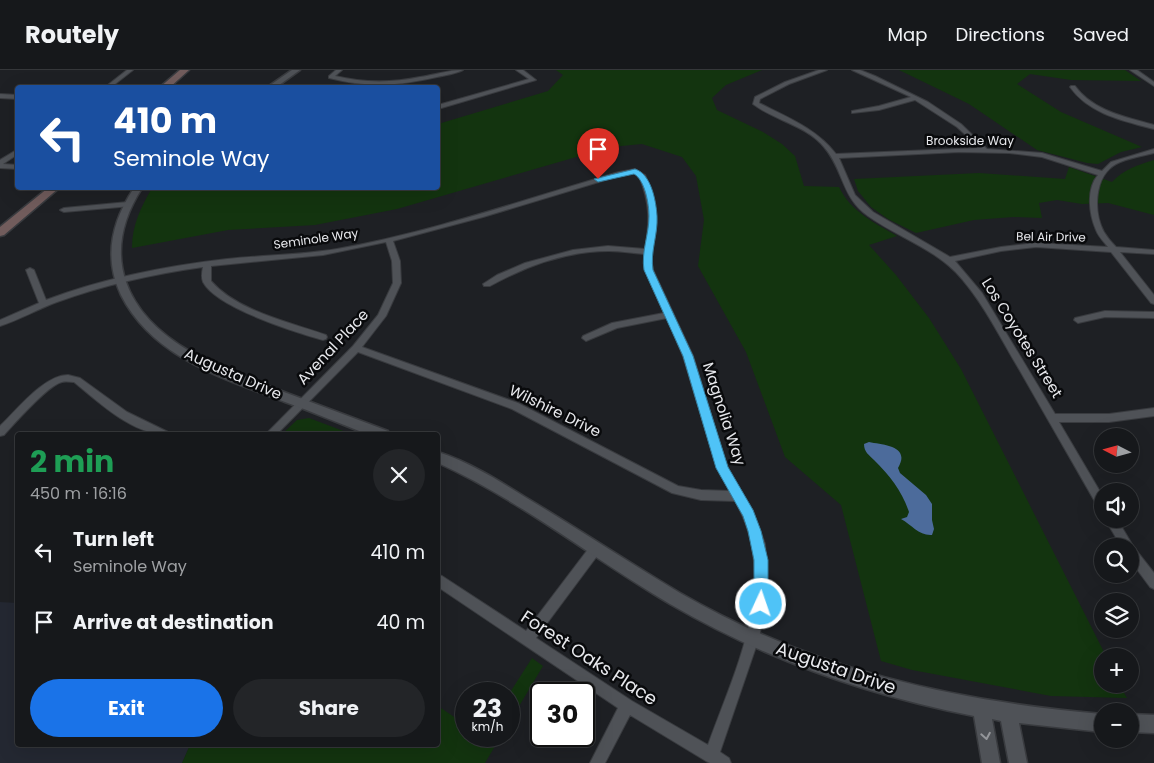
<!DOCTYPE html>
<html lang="en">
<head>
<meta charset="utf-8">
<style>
  :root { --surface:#16181b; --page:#232528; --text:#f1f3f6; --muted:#9ea0a3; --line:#35373a; --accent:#1a73e8 }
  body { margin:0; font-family:Poppins,sans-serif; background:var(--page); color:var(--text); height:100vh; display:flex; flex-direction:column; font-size:19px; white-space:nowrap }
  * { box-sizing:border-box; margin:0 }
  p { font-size:16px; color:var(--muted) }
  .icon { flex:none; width:28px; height:28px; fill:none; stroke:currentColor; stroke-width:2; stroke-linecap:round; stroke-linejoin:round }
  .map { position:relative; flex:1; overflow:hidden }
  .drawer { position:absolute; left:15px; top:362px; width:425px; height:315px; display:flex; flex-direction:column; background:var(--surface); border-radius:5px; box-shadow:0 5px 20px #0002,0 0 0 1px var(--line) }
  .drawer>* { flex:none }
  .top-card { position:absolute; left:15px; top:15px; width:425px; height:105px; border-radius:5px; box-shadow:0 5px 20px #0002,0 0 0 1px var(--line); background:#1a4fa0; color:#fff; overflow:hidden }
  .needle { width:32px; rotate:276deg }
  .tools { position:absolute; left:1094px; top:358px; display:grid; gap:10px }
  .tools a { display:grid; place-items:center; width:45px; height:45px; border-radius:50%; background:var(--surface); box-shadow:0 5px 20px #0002,0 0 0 1px var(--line); font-size:25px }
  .speed { position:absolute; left:455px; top:612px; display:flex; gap:10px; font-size:25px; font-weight:700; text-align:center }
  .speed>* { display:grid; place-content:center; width:65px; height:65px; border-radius:50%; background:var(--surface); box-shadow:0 5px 20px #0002,0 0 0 1px var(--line); line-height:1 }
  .speed small { font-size:12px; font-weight:400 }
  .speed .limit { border:2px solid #111; border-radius:8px; background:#fff; color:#111 }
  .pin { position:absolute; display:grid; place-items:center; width:42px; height:42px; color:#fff; margin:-51px -21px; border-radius:50% 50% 50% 0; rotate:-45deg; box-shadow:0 0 5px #0007 }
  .pin .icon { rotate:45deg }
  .me { position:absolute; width:55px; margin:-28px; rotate:3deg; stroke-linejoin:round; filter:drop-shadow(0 0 4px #0008) }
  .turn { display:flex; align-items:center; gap:18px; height:105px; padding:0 15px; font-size:22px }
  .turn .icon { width:65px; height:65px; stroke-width:2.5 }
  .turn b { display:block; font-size:35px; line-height:42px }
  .round { display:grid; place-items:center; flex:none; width:52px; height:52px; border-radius:26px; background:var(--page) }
  .overview { display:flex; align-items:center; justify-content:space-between; height:85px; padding:0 15px }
  h1 { font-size:30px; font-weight:700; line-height:38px; color:#1e9e55 }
  .action { display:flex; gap:10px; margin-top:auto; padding:10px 15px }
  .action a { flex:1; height:58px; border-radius:30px; background:var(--accent); color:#fff; font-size:20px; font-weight:700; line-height:58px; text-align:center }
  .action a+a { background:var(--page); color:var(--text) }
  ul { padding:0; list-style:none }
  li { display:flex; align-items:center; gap:15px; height:70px; padding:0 15px }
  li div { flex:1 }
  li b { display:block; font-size:19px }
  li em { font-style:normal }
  header { display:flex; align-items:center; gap:30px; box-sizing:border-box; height:70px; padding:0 25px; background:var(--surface); border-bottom:1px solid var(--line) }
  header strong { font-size:24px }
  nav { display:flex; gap:28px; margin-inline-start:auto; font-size:18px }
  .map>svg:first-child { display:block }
  .built { fill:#242832 }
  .green { fill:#13340f }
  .water { fill:#4c6b9b }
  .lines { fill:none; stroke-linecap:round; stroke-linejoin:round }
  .minor-casing { stroke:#393b3f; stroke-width:2 }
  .tertiary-casing { stroke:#393b3f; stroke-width:3 }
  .secondary-casing { stroke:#393b3f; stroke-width:3 }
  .minor { fill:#4f5257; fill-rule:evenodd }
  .tertiary { fill:#4f5257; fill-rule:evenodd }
  .secondary { fill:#715c5c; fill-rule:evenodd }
  .oneway { stroke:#94969a }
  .route { fill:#4fc3f7; stroke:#337fa1 }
  .labels { text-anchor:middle; stroke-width:5; stroke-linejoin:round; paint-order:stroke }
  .far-street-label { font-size:12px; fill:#e8e9ed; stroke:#090a0c }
  .street-label { font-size:15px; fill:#e8e9ed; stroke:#090a0c }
  .near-street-label { font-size:18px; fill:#e8e9ed; stroke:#090a0c }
</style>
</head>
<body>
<header>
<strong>Routely</strong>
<nav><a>Map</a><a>Directions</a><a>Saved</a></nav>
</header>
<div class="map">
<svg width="1154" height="693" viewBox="0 0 1154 693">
  <rect width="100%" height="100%" fill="#1e2024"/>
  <!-- built -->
  <path class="built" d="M0,532L17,533L18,675H190L182,693H0Z"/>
  <!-- green -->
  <path class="green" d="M556,0H762L726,15L712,28L717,40L763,62L782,74L795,86L804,116L839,117C851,142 875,153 897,166L869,175L896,205L929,248L961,299L1106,586H1102V614H1119L1127,628L1051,626L912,600L881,591L841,435L785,387L746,282L698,196L704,150L696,106L682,87L642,74L611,77L397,139L315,155L228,160L132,178C132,155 141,137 152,118H438V54L548,21L563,5Z
    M899,0H1125L1141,11L1071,10L1030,4L1017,14L1061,42L1142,77L1121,82L1098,94L1087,93L1037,80L969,34Z
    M1154,90V145L1108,133L1082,134L1057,130L1039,133L1042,148L1013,147L974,150L916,163L888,149L871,137L858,121L854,109L979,103L1065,109L1069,97L1112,112C1124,99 1138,95 1154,90Z
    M309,348L354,365H281L297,350Z
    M532,588L543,596L509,653V624Z
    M438,636L466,655V666H501L485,693H182L190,675H438Z"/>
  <!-- water -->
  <path class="water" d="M869,372C884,375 911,376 898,398L900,403L926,425L932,434V450L934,459L932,465C919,466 912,455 901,449L907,447L909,442C902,421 890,406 874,390C869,385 864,382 864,374Z"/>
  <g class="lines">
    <!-- minor casing -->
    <g class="minor-casing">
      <path id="minor" d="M127,0H133L110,18H104Z
        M336,0H342L335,6C364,13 391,13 420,7C435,5 448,0 463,0C455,4 445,5 437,7C397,16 369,18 329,8V6Z
        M516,0H523L536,10L438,39V35L529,9Z
        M819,0H827L789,14L760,29L759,33C787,47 817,59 836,84L980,78L957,57L915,30L879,40L852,43V41L879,36L911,27L852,0H860L875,6L928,32L961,54L987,79L1042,83L1102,101L1111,92L1154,79V83C1142,86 1127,88 1116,94C1094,106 1093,142 1104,162C1107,167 1112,173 1116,177L1154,180V184L1120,182L1154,225V234L1151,233L1111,182L1036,177L1001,181L955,191L982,223L1055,344H1109L1154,338V346L1109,352H1059L1102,425V439L1098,437C1072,391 1045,345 1019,299C1001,269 985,236 962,209C937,179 899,168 868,146C841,127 844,100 824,77C806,55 775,51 753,34L755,27L785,12ZM959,82L1009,83L1042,87L1098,105C1086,119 1089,144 1096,160C1098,166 1104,172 1108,177L1036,173L1001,177L950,187L873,142L855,125L839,88Z
        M1130,0H1137L1154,12V16Z
        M1071,16H1075C1093,41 1126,47 1154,55V59C1124,51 1089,44 1070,17Z
        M0,24L18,25V29L0,28Z
        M18,79V84L3,94L18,95V99L0,98V90Z
        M635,99L645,105C653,123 658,141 656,160C654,174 650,186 653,200L693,286L727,397L753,441L765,474L768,519L759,568L720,682L729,688L731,693H710L706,691L630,645L605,693H590L618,638L438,517V505L442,506L526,561L592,474L596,473L600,474L602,478L600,482L536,568L632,631L708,675C736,597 781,511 735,431L701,430L672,423L512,339L358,282L276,365H265L353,276L378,245L393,213L392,191L386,172L323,185L211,196V211C237,241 289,252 326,265L327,267L326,269L323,270C295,262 217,238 203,212C201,207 202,202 203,197C153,204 104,215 57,232C38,239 19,250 0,256V250L39,233L26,200L30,198L34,200L46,230C104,208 166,196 227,189C264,185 301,185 337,179C432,162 526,129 619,102ZM634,103L639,106C650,133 650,151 645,179L608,176L573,180L525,193L497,205L483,214L484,216H490C526,196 567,181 609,181C621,181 632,183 644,184L645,200L664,243L612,253L583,266L582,268L586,271L617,258L667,248L683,286L717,398L730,421L701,420L678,416L518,333L362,277L386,246L401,213L400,191L393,171L483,147L622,105Z
        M128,132H131V136L64,142L60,140L64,138Z
        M1105,241L1154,242V248L1105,247L1078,253L1074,250L1075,248Z
        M68,305L80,308L127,342L168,362L169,365C133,365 101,334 74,312C70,312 66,311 62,312C48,315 15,353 4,365L0,366V356C17,340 44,305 68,305Z
        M1105,449H1117L1133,476L1154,503V519L1150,517L1130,490V476H1121Z"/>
    </g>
    <!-- tertiary casing -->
    <g class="tertiary-casing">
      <path id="tertiary" d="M292,0H300L275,18H266Z
        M134,118H142C99,185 125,244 191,282C222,300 258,312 292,325C324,337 356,349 388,361L389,365H369C341,354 313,342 285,332C224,309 152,287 121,225C103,187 112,151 134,118Z
        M438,382C469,392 498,410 525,427C577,458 628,492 680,523C812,599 952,631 1102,644V662L1019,653L1027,693H1009L1001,651L992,649L1000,693H982L974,646C866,625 765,589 670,534C592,488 520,430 438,393Z
        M1130,644L1154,645V663L1130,662Z"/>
    </g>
    <!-- secondary casing -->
    <g class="secondary-casing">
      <path id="secondary" d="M180,0H189L169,18H159Z
        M48,118H59L4,165L0,166V157Z"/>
    </g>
    <!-- minor -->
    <use href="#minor" class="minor"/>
    <!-- tertiary -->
    <use href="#tertiary" class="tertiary"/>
    <!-- secondary -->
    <use href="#secondary" class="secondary"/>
  </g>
  <!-- one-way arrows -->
  <defs><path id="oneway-chevron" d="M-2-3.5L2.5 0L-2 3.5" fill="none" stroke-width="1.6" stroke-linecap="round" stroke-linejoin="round" transform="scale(1.25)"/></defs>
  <use class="oneway" href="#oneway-chevron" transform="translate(986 666) rotate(80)"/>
  <!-- route -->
  <path class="route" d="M635,99C651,104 656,130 657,146C658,165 650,182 653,200L693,286L728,397L753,440L761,461L768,490V534L766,538L761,540L756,538L754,534V490L748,461L743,446L716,398L683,286L644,200C641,182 649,165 649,146C649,134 645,110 634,104L598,112L594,109Z"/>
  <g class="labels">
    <!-- far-street labels -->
    <g class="far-street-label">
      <text x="970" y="75">Brookside Way</text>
      <text transform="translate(1051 167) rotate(1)" y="4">Bel Air Drive</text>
      <text transform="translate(316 169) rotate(-8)" y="4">Seminole Way</text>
    </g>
    <!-- street labels -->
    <g class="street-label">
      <text transform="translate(1022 268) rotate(58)" y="5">Los Coyotes Street</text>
      <text transform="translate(333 277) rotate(-47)" y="5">Avenal Place</text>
      <text transform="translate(233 304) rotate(24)" y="5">Augusta Drive</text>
      <text transform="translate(555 341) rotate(26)" y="5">Wilshire Drive</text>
      <text transform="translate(724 344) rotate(72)" y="5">Magnolia Way</text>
    </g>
    <!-- near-street labels -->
    <g class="near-street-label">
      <text transform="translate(589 588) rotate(33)" y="6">Forest Oaks Place</text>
      <text transform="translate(836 598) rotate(19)" y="6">Augusta Drive</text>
    </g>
  </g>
</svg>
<div class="tools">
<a><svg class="needle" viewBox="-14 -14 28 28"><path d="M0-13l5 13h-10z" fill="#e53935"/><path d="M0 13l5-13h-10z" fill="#9ea0a3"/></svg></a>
<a><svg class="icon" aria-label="sound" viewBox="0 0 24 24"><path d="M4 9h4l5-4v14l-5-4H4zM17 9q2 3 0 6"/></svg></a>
<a><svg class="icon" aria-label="search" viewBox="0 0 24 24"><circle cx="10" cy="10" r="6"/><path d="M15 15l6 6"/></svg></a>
<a><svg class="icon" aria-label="layers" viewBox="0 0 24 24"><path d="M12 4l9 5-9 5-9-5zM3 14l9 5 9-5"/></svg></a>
<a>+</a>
<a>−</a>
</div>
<div class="speed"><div>23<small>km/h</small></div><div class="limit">30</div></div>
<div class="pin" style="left:598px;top:109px;background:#d93025"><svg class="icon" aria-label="arrive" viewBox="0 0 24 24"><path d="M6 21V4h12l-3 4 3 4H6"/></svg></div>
<svg class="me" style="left:761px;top:534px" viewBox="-20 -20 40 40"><circle r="17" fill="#4fc3f7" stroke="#fff" stroke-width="3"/><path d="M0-11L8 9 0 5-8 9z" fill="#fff"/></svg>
<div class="top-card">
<div class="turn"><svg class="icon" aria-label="left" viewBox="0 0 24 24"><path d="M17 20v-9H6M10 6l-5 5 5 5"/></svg><div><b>410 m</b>Seminole Way</div></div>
</div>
<section class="drawer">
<div class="overview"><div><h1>2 min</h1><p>450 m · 16:16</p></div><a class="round"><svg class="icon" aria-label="close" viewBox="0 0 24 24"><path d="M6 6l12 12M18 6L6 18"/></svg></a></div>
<ul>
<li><svg class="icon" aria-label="left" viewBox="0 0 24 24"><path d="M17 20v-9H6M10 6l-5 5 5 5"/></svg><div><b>Turn left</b><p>Seminole Way</p></div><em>410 m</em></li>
<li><svg class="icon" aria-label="arrive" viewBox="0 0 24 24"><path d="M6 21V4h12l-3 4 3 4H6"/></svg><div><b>Arrive at destination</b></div><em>40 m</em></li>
</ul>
<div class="action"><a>Exit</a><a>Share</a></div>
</section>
</div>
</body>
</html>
